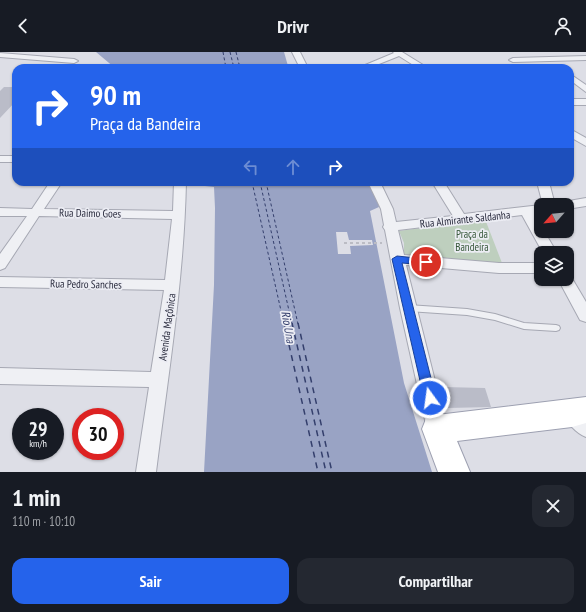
<!DOCTYPE html>
<html lang="pt">
<head>
<meta charset="utf-8">
<style>
  :root { --surface:#171b24; --page:#242831; --text:#f1f3f6; --muted:#9ea1a6; --accent:#2563eb }
  body { margin:0; font-family:"PT Sans Narrow",sans-serif; background:var(--page); color:var(--text); height:100vh; display:flex; flex-direction:column; font-size:15px; white-space:nowrap }
  * { box-sizing:border-box; margin:0 }
  p { font-size:13px; color:var(--muted) }
  .icon { flex:none; width:22px; height:22px; fill:none; stroke:currentColor; stroke-width:2; stroke-linecap:round; stroke-linejoin:round }
  .map { position:relative; height:420px; overflow:hidden }
  .panel { display:flex; flex-direction:column; background:var(--surface); flex:1 }
  .panel>* { flex:none }
  .hud { position:absolute; left:12px; top:12px; width:562px; height:122px; border-radius:12px; box-shadow:0 1px 3px #0004; background:#2563eb; color:#fff; overflow:hidden }
  .needle { width:26px; rotate:243deg }
  .fabs { position:absolute; left:534px; top:146px; display:grid; gap:8px }
  .fabs a { display:grid; place-items:center; width:40px; height:40px; border-radius:8px; background:var(--surface); box-shadow:0 1px 3px #0004; font-size:20px }
  .speed { position:absolute; left:12px; top:356px; display:flex; gap:8px; font-size:20px; font-weight:700; text-align:center }
  .speed>* { display:grid; place-content:center; width:52px; height:52px; border-radius:50%; background:var(--surface); box-shadow:0 1px 3px #0004; line-height:1 }
  .speed small { font-size:10px; font-weight:400 }
  .speed .limit { border:6px solid #d22; background:#fff; color:#111 }
  .pin { position:absolute; display:grid; place-items:center; width:34px; height:34px; color:#fff; margin:-17px; border:2px solid #fff; border-radius:50%; box-shadow:0 1px 4px #0007 }
  .me { position:absolute; width:44px; margin:-22px; rotate:346deg; stroke-linejoin:round; filter:drop-shadow(0 0 3px #0008) }
  .turn { display:flex; align-items:center; gap:14px; height:84px; padding:0 12px; font-size:18px }
  .turn .icon { width:52px; height:52px; stroke-width:2.5 }
  .turn b { display:block; font-size:28px; line-height:34px }
  .lanes { display:flex; align-items:center; height:38px; padding:0 12px; background:#0003; justify-content:center; gap:20px; direction:ltr }
  .lanes .off { opacity:.35 }
  .round { display:grid; place-items:center; flex:none; width:42px; height:42px; border-radius:12px; background:var(--page) }
  .head { display:flex; align-items:center; justify-content:space-between; height:68px; padding:0 12px }
  h1 { font-size:24px; font-weight:700; line-height:30px }
  .cta { display:flex; gap:8px; margin-top:auto; padding:8px 12px }
  .cta a { flex:1; height:46px; border-radius:12px; background:var(--accent); color:#fff; font-size:16px; font-weight:700; line-height:46px; text-align:center }
  .cta a+a { background:var(--page); color:var(--text) }
  header { display:flex; justify-content:space-between; align-items:center; height:52px; padding:0 12px; background:var(--surface); font-size:18px; font-weight:700 }
  .map>svg:first-child { display:block }
  .green { fill:#becfbe }
  .water { fill:#99a3c4 }
  .pier { fill:#dddee6 }
  .lines { fill:none; stroke-linecap:round; stroke-linejoin:round }
  .ferry-far1 { stroke:#343f6c; stroke-width:1; stroke-dasharray:3 2.5; stroke-linecap:butt }
  .ferry { stroke:#343f6c; stroke-width:1.5; stroke-dasharray:6 5; stroke-linecap:butt }
  .building { fill:#babcc8 }
  .service-casing { stroke:#a6a8b3; stroke-width:2 }
  .minor-casing { stroke:#a6a8b3; stroke-width:2 }
  .primary-casing { stroke:#9da0b1; stroke-width:2 }
  .path { stroke:#bbbcc4; stroke-width:2; stroke-dasharray:3 3; stroke-linecap:butt }
  .service { fill:#eff0f4; fill-rule:evenodd }
  .minor { fill:#eff0f4; fill-rule:evenodd }
  .primary { fill:#fff; fill-rule:evenodd }
  .route { fill:#2563eb; stroke:#184099 }
  .labels { text-anchor:middle; stroke-width:3.5; stroke-linejoin:round; paint-order:stroke }
  .street-label { font-size:11px; fill:#27293b; stroke:#ecedf4 }
  .park-label { font-size:11px; fill:#355638; stroke:#ecedf4 }
  .water-label { font-size:12px; font-style:italic; fill:#343f6c; stroke:#ecedf4 }
</style>
</head>
<body>
<header><svg class="icon" aria-label="back" viewBox="0 0 24 24"><path d="M15 5l-7 7 7 7"/></svg>Drivr<svg class="icon" aria-label="person" viewBox="0 0 24 24"><circle cx="12" cy="8" r="4"/><path d="M4 21q1-7 8-7t8 7"/></svg></header>
<div class="map">
<svg width="586" height="420" viewBox="0 0 586 420">
  <rect width="100%" height="100%" fill="#dddee6"/>
  <!-- green -->
  <path class="green" d="M485,167L502,211L404,203V191L399,179Z"/>
  <!-- water -->
  <path class="water" d="M96,0H284L288,14V16H115Z
    M194,130H371L374,134L379,155L370,159L404,331L432,420H204L214,233L215,156L214,135L196,133Z"/>
  <!-- pier -->
  <path class="pier" d="M336,180H347L349,188H372L373,193L350,194L351,202H338Z"/>
  <g class="lines">
    <!-- ferry-far1 -->
    <path class="ferry-far1" d="M223,0L226,16
      M230,0L234,16
      M236,0L240,16
      M252,130L284,272
      M260,130L292,272
      M266,130L298,272"/>
    <!-- ferry -->
    <path class="ferry" d="M284,271L318,420
      M292,271L326,420
      M298,271L332,420"/>
  </g>
  <!-- building -->
  <path class="building" d="M4,35H16V49L0,66V39Z
    M443,335L485,336L491,355L448,356Z"/>
  <g class="lines">
    <!-- service casing -->
    <g class="service-casing">
      <path id="service" d="M408,253L467,257L495,262L524,271L556,273L559,274L560,276L559,278L556,279L524,277L495,268L467,263L408,259L405,258L404,256L405,254Z"/>
    </g>
    <!-- minor casing -->
    <g class="minor-casing">
      <path id="minor" d="M292,0H300L308,16H300Z
        M393,0H402L428,16H418L399,4L369,16H358L394,1Z
        M0,1L74,7L78,9L74,11L0,5Z
        M586,4V8L513,10L509,8L513,6Z
        M570,22L586,33V40L570,28Z
        M570,47H586V53H570Z
        M570,77L586,86V94L570,85Z
        M0,104H16V110H0Z
        M50,130H62L44,157L173,159L174,130H186C184,227 168,324 156,420H136L149,335L0,332V316L151,320L164,238L0,235V225L165,228L172,167L39,164L5,216L0,218V202L27,164H0V156L32,157Z
        M368,130H380L393,157L396,170L453,164L432,130H444L464,162L541,153V161L534,162L541,174V179H544L557,201H543L522,163L398,178L404,203L499,211H541V221H499L406,213L447,377L444,383L437,386L430,383L427,377L400,256L385,178L383,175L384,173L381,157Z
        M537,130H549L555,153H543Z
        M586,146V154L567,157V153H561L563,150Z
        M567,222L570,223L586,250V270L580,268L558,227H567Z
        M572,352L579,355L586,363V385C576,381 567,371 563,361L565,355Z"/>
    </g>
    <!-- primary casing -->
    <g class="primary-casing">
      <path id="primary" d="M586,345V371L572,375L457,389L470,420H438L422,377L426,367L437,363Z"/>
    </g>
    <!-- path -->
    <path class="path" d="M344,191H382"/>
    <!-- service -->
    <use href="#service" class="service"/>
    <!-- minor -->
    <use href="#minor" class="minor"/>
    <!-- primary -->
    <use href="#primary" class="primary"/>
  </g>
  <!-- route -->
  <path class="route" d="M397,204L426,207L431,210L426,213L402,211L436,346L434,350L430,352L426,350L424,346L392,207Z"/>
  <g class="labels">
    <!-- street labels -->
    <g class="street-label">
      <text transform="translate(90 161) rotate(1)" y="4">Rua Daimo Goes</text>
      <text transform="translate(465 167) rotate(-6)" y="4">Rua Almirante Saldanha</text>
      <text transform="translate(86 232) rotate(1)" y="4">Rua Pedro Sanches</text>
      <text transform="translate(167 275) rotate(-82)" y="4">Avenida Maçônica</text>
    </g>
    <!-- park labels -->
    <g class="park-label">
      <text x="472" y="186">Praça da<tspan x="472" dy="13">Bandeira</tspan></text>
    </g>
    <!-- water labels -->
    <g class="water-label">
      <text transform="translate(288 275) rotate(80)" y="4">Rio Una</text>
    </g>
  </g>
</svg>
<div class="fabs">
<a><svg class="needle" viewBox="-14 -14 28 28"><path d="M0-13l5 13h-10z" fill="#e53935"/><path d="M0 13l5-13h-10z" fill="#9ea1a6"/></svg></a>
<a><svg class="icon" aria-label="layers" viewBox="0 0 24 24"><path d="M12 4l9 5-9 5-9-5zM3 14l9 5 9-5"/></svg></a>
</div>
<div class="speed"><div>29<small>km/h</small></div><div class="limit">30</div></div>
<div class="pin" style="left:426px;top:210px;background:#d93025"><svg class="icon" aria-label="arrive" viewBox="0 0 24 24"><path d="M6 21V4h12l-3 4 3 4H6"/></svg></div>
<svg class="me" style="left:430px;top:346px" viewBox="-20 -20 40 40"><circle r="17" fill="#2563eb" stroke="#fff" stroke-width="3"/><path d="M0-11L8 9 0 5-8 9z" fill="#fff"/></svg>
<div class="hud">
<div class="turn"><svg class="icon" aria-label="right" viewBox="0 0 24 24"><path d="M7 20v-9h11M14 6l5 5-5 5"/></svg><div><b>90 m</b>Praça da Bandeira</div></div>
<div class="lanes"><svg class="icon off" aria-label="left" viewBox="0 0 24 24"><path d="M17 20v-9H6M10 6l-5 5 5 5"/></svg><svg class="icon off" aria-label="ahead" viewBox="0 0 24 24"><path d="M12 20V5M6 11l6-6 6 6"/></svg><svg class="icon" aria-label="right" viewBox="0 0 24 24"><path d="M7 20v-9h11M14 6l5 5-5 5"/></svg></div>
</div>
</div>
<section class="panel">
<div class="head"><div><h1>1 min</h1><p>110 m · 10:10</p></div><a class="round"><svg class="icon" aria-label="close" viewBox="0 0 24 24"><path d="M6 6l12 12M18 6L6 18"/></svg></a></div>
<div class="cta"><a>Sair</a><a>Compartilhar</a></div>
</section>
</body>
</html>
